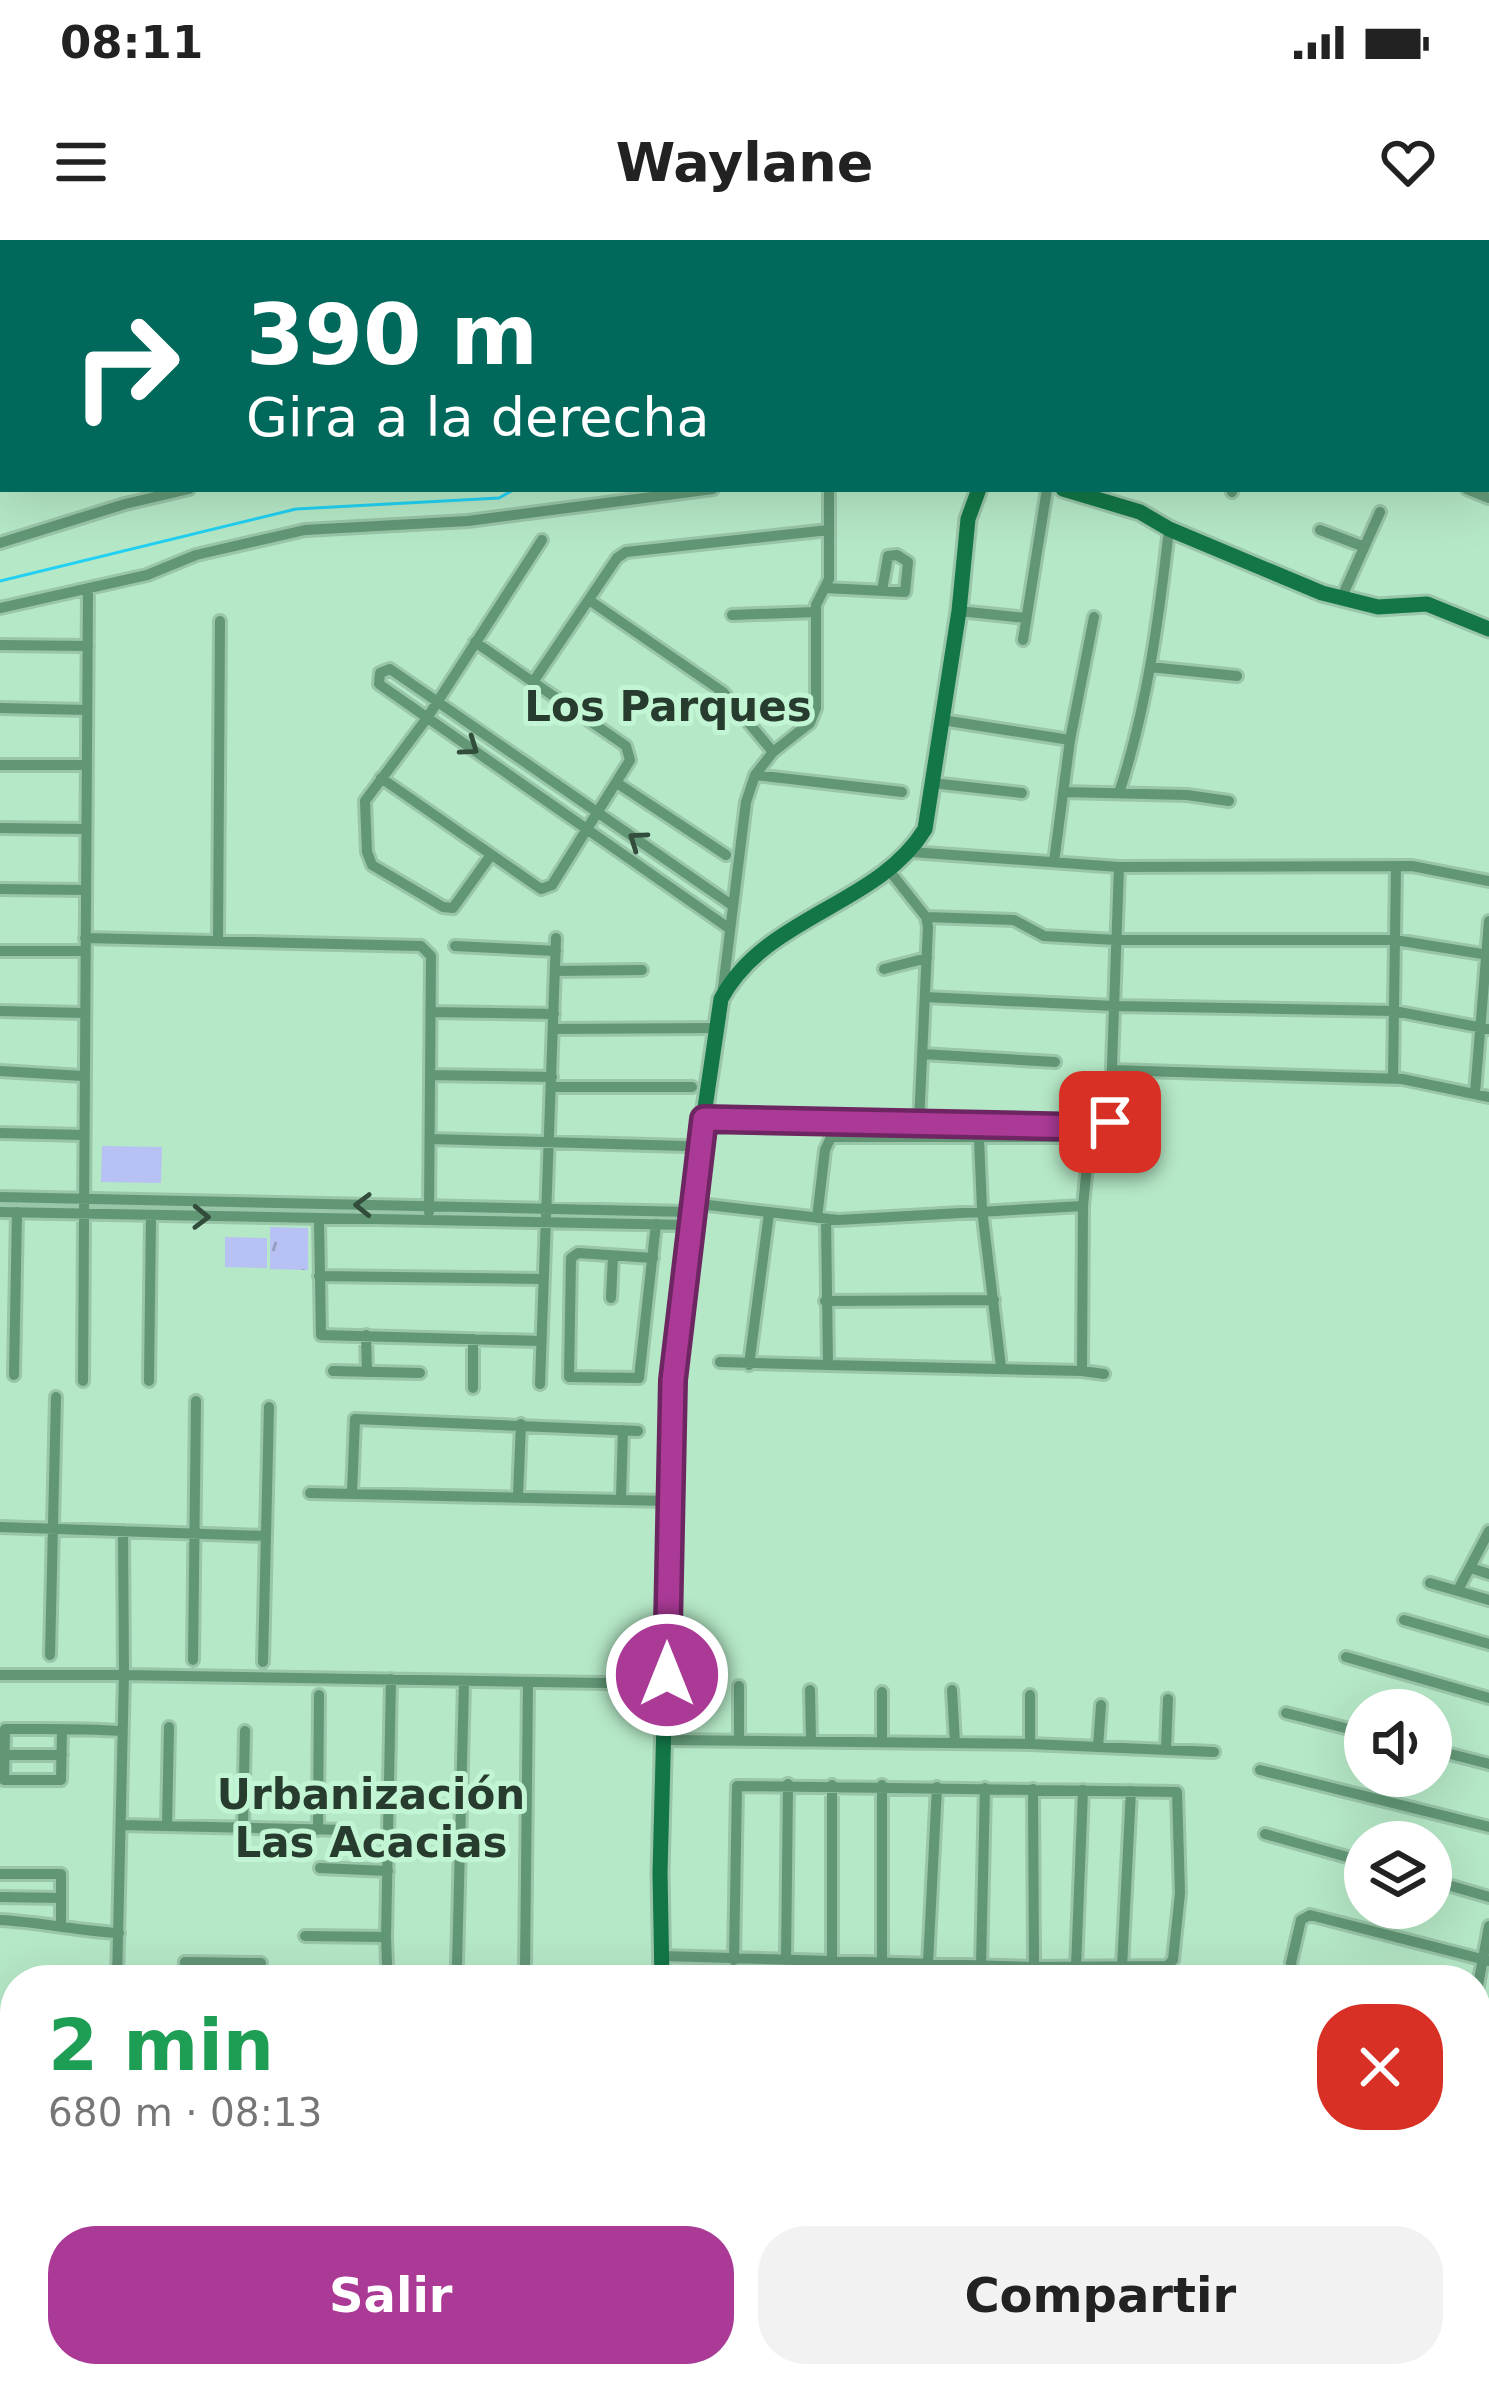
<!DOCTYPE html>
<html lang="es">
<head>
<meta charset="utf-8">
<style>
  :root { --surface:#fff; --page:#f2f2f2; --text:#222; --muted:#767676; --accent:#aa3a96 }
  body { margin:0; font-family:"DejaVu Sans",sans-serif; background:var(--page); color:var(--text); height:100vh; display:flex; flex-direction:column; font-size:45px; white-space:nowrap }
  * { box-sizing:border-box; margin:0 }
  p { font-size:39px; color:var(--muted) }
  .icon { flex:none; width:66px; height:66px; fill:none; stroke:currentColor; stroke-width:2; stroke-linecap:round; stroke-linejoin:round }
  .map { position:relative; flex:1; overflow:hidden }
  .drawer { position:absolute; left:0px; top:1725px; width:1491px; height:423px; display:flex; flex-direction:column; background:var(--surface); border-radius:48px 48px 0 0; box-shadow:0 12px 48px #0002 }
  .drawer>* { flex:none }
  .top-card { position:absolute; left:0px; top:0px; width:1491px; height:252px; box-shadow:0 12px 48px #0002; background:#00695c; color:#fff; overflow:hidden }
  .controls { position:absolute; left:1344px; top:1449px; display:grid; gap:24px }
  .controls a { display:grid; place-items:center; width:108px; height:108px; border-radius:50%; background:var(--surface); box-shadow:0 12px 48px #0002; font-size:60px }
  .pin { position:absolute; display:grid; place-items:center; width:102px; height:102px; color:#fff; margin:-51px; border-radius:24px; box-shadow:0 6px 18px #0006 }
  .me { position:absolute; width:132px; margin:-66px; rotate:0deg; stroke-linejoin:round; filter:drop-shadow(0 0 9px #0008) }
  .turn { display:flex; align-items:center; gap:42px; height:252px; padding:0 48px; font-size:54px }
  .turn .icon { width:156px; height:156px; stroke-width:2.5 }
  .turn b { display:block; font-size:84px; line-height:102px }
  .round { display:grid; place-items:center; flex:none; width:126px; height:126px; border-radius:48px; background:var(--page) }
  .headline { display:flex; align-items:center; justify-content:space-between; height:204px; padding:0 48px }
  h1 { font-size:72px; font-weight:700; line-height:90px; color:#1e9e55 }
  .action { display:flex; gap:24px; margin-top:auto; padding:24px 48px }
  .action a { flex:1; height:138px; border-radius:48px; background:var(--accent); color:#fff; font-size:48px; font-weight:700; line-height:138px; text-align:center }
  .action a+a { background:var(--page); color:var(--text) }
  .status { display:flex; justify-content:space-between; align-items:center; height:84px; padding:0 60px; background:var(--surface); direction:ltr }
  .status svg { height:33px; fill:currentColor }
  header { display:flex; justify-content:space-between; align-items:center; height:156px; padding:0 48px; background:var(--surface); font-size:54px; font-weight:700 }
  .map>svg:first-child { display:block }
  .park { fill:url(#park-tufts) }
  .garden { fill:#b7c1f3 }
  .lines { fill:none; stroke-linecap:round; stroke-linejoin:round }
  .stream { stroke:#21d0f2; stroke-width:3 }
  .street-casing { stroke:#99c5a8; stroke-width:16 }
  .secondary-casing { stroke:#99c5a8; stroke-width:21 }
  .highway-casing { stroke:#99c5a8; stroke-width:27 }
  .street { stroke:#629776; stroke-width:10 }
  .secondary { stroke:#127646; stroke-width:15 }
  .highway { stroke:#0c3c23; stroke-width:21 }
  .secondary-bridge-casing { stroke:#99c5a8; stroke-width:21; stroke-linecap:butt }
  .secondary-bridge { stroke:#127646; stroke-width:15 }
  .oneway { stroke:#334d3c }
  .route-casing { stroke:#6e2662; stroke-width:30 }
  .route { stroke:#aa3a96; stroke-width:21 }
  .labels { text-anchor:middle; stroke-width:10; stroke-linejoin:round; paint-order:stroke }
  .neighbourhood-label { font-size:42px; font-weight:bold; fill:#273b2e; stroke:#c2f5d3 }
</style>
</head>
<body>
<div class="status"><b>08:11</b><svg viewBox="0 0 49 12"><path d="M0 12V9h3v3zM5 12V6h3v6zM10 12V3h3v9zM15 12V0h3v12zM26 1h20v11H26zM47 4h2v5h-2z"/></svg></div>
<header><svg class="icon" aria-label="menu" viewBox="0 0 24 24"><path d="M4 6h16M4 12h16M4 18h16"/></svg>Waylane<svg class="icon" aria-label="heart" viewBox="0 0 24 24"><path d="M12 20l-8-8c-3-5 5-10 8-4 3-6 11-1 8 4z"/></svg></header>
<div class="map">
<svg width="1489" height="2147" viewBox="0 0 1489 2147">
  <defs>
    <pattern id="park-tufts" width="24" height="20" patternUnits="userSpaceOnUse" patternTransform="scale(3)"><rect width="24" height="20" fill="#b7c1f3"/><path d="M3 7l-1-3M5 7V3M7 7l1-3M15 17l-1-3M17 17v-4M19 17l1-3" fill="none" stroke="#959ec5"/></pattern>
  </defs>
  <rect width="100%" height="100%" fill="#b5e8c6"/>
  <!-- park -->
  <path class="park" d="M270,987L308,988V1030L270,1029Z"/>
  <!-- garden -->
  <path class="garden" d="M102,906L162,907L161,943L101,942Z
    M225,997L267,998V1028L225,1027Z"/>
  <g class="lines">
    <!-- stream -->
    <path class="stream" d="M618,3V0
      M0,341L296,269L499,258L515,249"/>
    <!-- street casing -->
    <g class="street-casing">
      <path id="street" d="M160,0L165,3
        M173,0L174,3
        M480,0L487,3
        M1222,0L1241,3
        M1479,0L1480,3
        M61,3L63,0
        M140,3L142,0
        M192,3L193,0
        M292,3L294,0
        M340,3L341,0
        M417,3L419,0
        M496,3L497,0
        M581,3L582,0
        M1031,3L1032,0
        M1362,3H1366
        M1443,3L1455,0
        M1488,45L1489,50
        M0,98L3,94
        M1488,98H1489
        M1488,183H1489
        M0,220L3,223
        M1467,249L1489,258
        M1232,252L1233,249
        M1320,290L1362,306
        M0,303L125,264L189,249
        M825,348L905,352L908,322L897,315L888,316L882,351
        M1341,359L1380,272
        M589,360L723,452L773,512
        M0,368L147,335L196,315L305,290L468,281L713,249
        M959,371L1026,378
        M732,375L816,372
        M1023,400L1047,249
        M0,405L88,406
        M1150,427L1237,436
        M533,442L617,318L626,312L829,290
        M0,468L87,470
        M942,480L1070,500
        M0,525H86
        M755,535L902,552
        M381,538L541,649L552,645L630,520L626,506L475,402
        M617,543L726,615
        M932,543L1022,553
        M1063,552L1187,555L1229,561
        M1119,553C1147,468 1159,378 1169,289
        M0,588L86,589
        M911,612L1119,627L1412,626L1489,641
        M491,615L453,668L443,667L372,625L367,612L365,561L427,478L542,300
        M1054,622L1070,500L1094,377
        M888,629L926,677L928,687L919,883
        M0,649L85,650
        M926,677L1014,680L1044,696L1116,700H1395L1489,715
        M730,689L379,444L380,433L390,429L733,666
        M85,698L421,706L431,716L429,972
        M218,701L220,381
        M455,706L556,711
        M0,711H84
        M884,729L927,718
        M555,731L642,730
        M722,756L746,562L755,535L773,512L810,483L816,468V365L829,339V254
        M925,757L1114,766L1394,771L1489,789
        M0,771L84,773
        M432,772L554,774
        M553,789L716,788
        M922,814L1055,822
        M1112,830L1402,839L1489,857
        M0,831L83,836
        M430,835L552,837
        M1393,839L1396,626
        M552,847H692
        M1475,853L1489,681
        M704,879L1107,885L1110,882L1119,627
        M0,893L83,895
        M432,899L685,906
        M979,899L982,969L1001,1127
        M0,957L690,972
        M691,963L838,980L1083,966
        M0,972L689,985
        M817,978L825,910L831,897H1083L1089,905L1083,966L1082,1131L828,1125L826,979
        M319,980L321,1095L540,1101
        M653,1018L578,1013L571,1018L569,1137L639,1138L656,984
        M319,1036L543,1039
        M611,1058L613,1016
        M825,1061L994,1060
        M366,1095L367,1132
        M720,1122L828,1125
        M749,1125L769,973
        M333,1131L420,1133
        M1082,1131L1104,1134
        M14,1135L17,972
        M83,1141L88,349
        M149,1141L151,975
        M540,1144L556,698
        M473,1148V1099
        M310,1253L669,1261
        M352,1253L355,1179L638,1191
        M518,1255L521,1184
        M621,1258L623,1190
        M0,1287L266,1296
        M1471,1328L1489,1334
        M1430,1343L1489,1360
        M1458,1350L1489,1291
        M1404,1380L1489,1404
        M50,1415L56,1157
        M1346,1417L1489,1458
        M193,1420L196,1161
        M263,1422L269,1167
        M0,1435H124L123,1291
        M810,1450L811,1500
        M952,1450L955,1503
        M882,1452V1502
        M1030,1455V1504
        M1286,1473L1365,1493
        M62,1489L61,1540H4L5,1489C44,1489 82,1488 121,1491
        M739,1499V1446
        M665,1500L1030,1504L1214,1512
        M1098,1507L1101,1465
        M1166,1509L1168,1459
        M1431,1509L1489,1524
        M4,1515H62
        M1260,1530L1489,1587
        M1033,1549L1034,1727
        M121,1585L347,1590
        M167,1586L169,1487
        M243,1588L245,1491
        M318,1590L319,1455
        M1265,1594L1365,1622
        M320,1628L388,1631
        M0,1634H61V1684
        M1431,1640L1489,1657
        M0,1657L61,1658
        M0,1680C41,1682 78,1691 119,1693
        M305,1696L386,1697L391,1439
        M386,1697L387,1724
        M663,1716L1034,1727L1167,1726L1173,1720L1180,1653L1177,1552L737,1546L734,1720
        M786,1720L788,1544
        M832,1721V1545
        M882,1723V1545
        M928,1723L937,1547
        M457,1725L464,1442
        M981,1726L985,1548
        M1076,1727L1083,1550
        M1122,1727L1131,1551
        M525,1729L528,1443
        M117,1740L124,1435L666,1444
        M185,1740V1722L261,1723
        M1307,1740L1293,1733L1291,1723L1301,1680L1310,1675L1489,1721
        M1476,1756L1489,1686
        M1476,1784L1489,1787
        M1476,1845L1489,1848
        M1476,1911L1489,1914
        M1476,1979L1489,1983
        M1476,2027H1489
        M565,2147L566,2133
        M756,2147V2133
        M1130,2147V2133"/>
    </g>
    <!-- secondary casing -->
    <g class="secondary-casing">
      <path id="secondary" d="M1063,249L1140,272L1169,289L1322,353L1378,367L1427,364L1489,389
        M662,1740L660,1633L673,1140L691,963L721,759C766,675 878,666 925,589L959,371L968,279L979,249
        M0,1867L15,1870
        M1476,2042H1489
        M0,2043H15
        M0,2061L15,2062
        M1476,2111H1489"/>
    </g>
    <!-- highway casing -->
    <g class="highway-casing">
      <path id="highway" d="M0,1898L15,1907
        M1476,2067L1489,2068
        M1476,2090H1489"/>
    </g>
    <!-- street -->
    <use href="#street" class="street"/>
    <!-- secondary -->
    <use href="#secondary" class="secondary"/>
    <!-- highway -->
    <use href="#highway" class="highway"/>
    <!-- secondary-bridge casing -->
    <g class="secondary-bridge-casing">
      <path id="secondary-bridge" d="M0,1926L15,1921"/>
    </g>
    <!-- secondary-bridge -->
    <use href="#secondary-bridge" class="secondary-bridge"/>
  </g>
  <!-- one-way arrows -->
  <defs><path id="oneway-chevron" d="M-2-3.5L2.5 0L-2 3.5" fill="none" stroke-width="1.6" stroke-linecap="round" stroke-linejoin="round" transform="scale(3)"/></defs>
  <g class="oneway">
    <use href="#oneway-chevron" transform="translate(470 507) rotate(35)"/>
    <use href="#oneway-chevron" transform="translate(637 600) rotate(-145)"/>
    <use href="#oneway-chevron" transform="translate(363 965) rotate(-179)"/>
    <use href="#oneway-chevron" transform="translate(201 977) rotate(1)"/>
  </g>
  <g class="lines">
    <!-- route casing -->
    <g class="route-casing">
      <path id="route" d="M667,1435L673,1140L704,879L1084,887L1103,886L1110,882"/>
    </g>
    <!-- route -->
    <use href="#route" class="route"/>
  </g>
  <g class="labels">
    <!-- neighbourhood labels -->
    <g class="neighbourhood-label">
      <text x="668" y="481">Los Parques</text>
      <text x="371" y="1569">Urbanización<tspan x="371" dy="48">Las Acacias</tspan></text>
    </g>
  </g>
</svg>
<div class="controls">
<a><svg class="icon" aria-label="sound" viewBox="0 0 24 24"><path d="M4 9h4l5-4v14l-5-4H4zM17 9q2 3 0 6"/></svg></a>
<a><svg class="icon" aria-label="layers" viewBox="0 0 24 24"><path d="M12 4l9 5-9 5-9-5zM3 14l9 5 9-5"/></svg></a>
</div>
<div class="pin" style="left:1110px;top:882px;background:#d93025"><svg class="icon" aria-label="arrive" viewBox="0 0 24 24"><path d="M6 21V4h12l-3 4 3 4H6"/></svg></div>
<svg class="me" style="left:667px;top:1435px" viewBox="-20 -20 40 40"><circle r="17" fill="#aa3a96" stroke="#fff" stroke-width="3"/><path d="M0-11L8 9 0 5-8 9z" fill="#fff"/></svg>
<div class="top-card">
<div class="turn"><svg class="icon" aria-label="right" viewBox="0 0 24 24"><path d="M7 20v-9h11M14 6l5 5-5 5"/></svg><div><b>390 m</b>Gira a la derecha</div></div>
</div>
<section class="drawer">
<div class="headline"><div><h1>2 min</h1><p>680 m · 08:13</p></div><a class="round" style="background:#d93025;color:#fff"><svg class="icon" aria-label="close" viewBox="0 0 24 24"><path d="M6 6l12 12M18 6L6 18"/></svg></a></div>
<div class="action"><a>Salir</a><a>Compartir</a></div>
</section>
</div>
</body>
</html>
